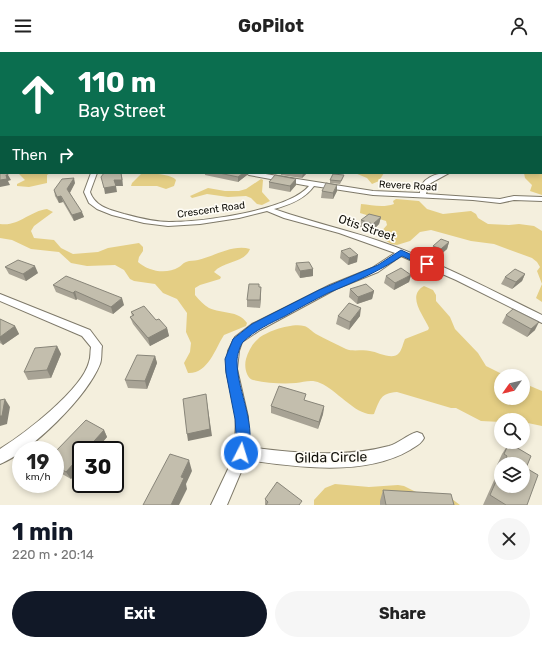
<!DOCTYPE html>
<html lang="en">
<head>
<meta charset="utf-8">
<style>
  :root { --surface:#fff; --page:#f6f6f6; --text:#222; --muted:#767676; --accent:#111827 }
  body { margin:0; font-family:Rubik,sans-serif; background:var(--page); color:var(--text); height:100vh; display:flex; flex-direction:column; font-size:15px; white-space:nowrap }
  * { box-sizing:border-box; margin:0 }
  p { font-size:13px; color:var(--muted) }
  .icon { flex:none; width:22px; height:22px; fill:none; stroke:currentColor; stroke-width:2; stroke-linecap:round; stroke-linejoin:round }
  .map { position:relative; height:453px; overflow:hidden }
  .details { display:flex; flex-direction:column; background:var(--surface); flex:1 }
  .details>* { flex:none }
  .hud { position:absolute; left:0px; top:0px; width:542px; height:122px; box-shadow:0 2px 6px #0003; background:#0b6e4f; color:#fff; overflow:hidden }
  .needle { width:26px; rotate:236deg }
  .fabs { position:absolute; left:494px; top:317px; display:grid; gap:8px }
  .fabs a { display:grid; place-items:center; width:36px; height:36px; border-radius:50%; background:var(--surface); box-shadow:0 2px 6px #0003; font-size:20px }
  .speed { position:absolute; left:12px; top:389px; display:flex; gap:8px; font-size:20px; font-weight:700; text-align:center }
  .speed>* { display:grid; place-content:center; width:52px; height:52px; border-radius:50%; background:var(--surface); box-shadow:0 2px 6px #0003; line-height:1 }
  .speed small { font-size:10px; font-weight:400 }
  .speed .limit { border:2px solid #111; border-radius:6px; background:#fff; color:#111 }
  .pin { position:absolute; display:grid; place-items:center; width:34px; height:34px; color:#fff; margin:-17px; border-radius:8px; box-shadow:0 2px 6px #0006 }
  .me { position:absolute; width:44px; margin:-22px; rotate:5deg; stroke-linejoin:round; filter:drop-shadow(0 0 3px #0008) }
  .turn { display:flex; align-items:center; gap:14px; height:84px; padding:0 12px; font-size:18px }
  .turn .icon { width:52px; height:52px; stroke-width:2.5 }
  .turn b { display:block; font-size:28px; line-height:34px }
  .then { display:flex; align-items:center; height:38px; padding:0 12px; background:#0003; gap:8px; font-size:15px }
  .round { display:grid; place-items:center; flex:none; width:42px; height:42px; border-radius:21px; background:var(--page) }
  .overview { display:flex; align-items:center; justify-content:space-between; height:68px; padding:0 12px }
  h1 { font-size:24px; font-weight:700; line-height:30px; color:var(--accent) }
  .action { display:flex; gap:8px; margin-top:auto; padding:8px 12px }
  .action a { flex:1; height:46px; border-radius:24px; background:var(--accent); color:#fff; font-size:16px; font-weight:700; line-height:46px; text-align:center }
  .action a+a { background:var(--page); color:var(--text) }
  header { display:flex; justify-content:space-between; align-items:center; height:52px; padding:0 12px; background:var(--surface); font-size:18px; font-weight:700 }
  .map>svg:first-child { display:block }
  .green { fill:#e4ce84 }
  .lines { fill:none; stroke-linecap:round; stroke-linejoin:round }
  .minor-casing { stroke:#7e7969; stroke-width:2 }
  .minor { fill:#fff; fill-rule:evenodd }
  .wall { fill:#a8a395; fill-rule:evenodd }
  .shaded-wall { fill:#888579 }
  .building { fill:#c3bead; stroke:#888579 }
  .route { fill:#1a73e8; stroke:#114b97 }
  .labels { text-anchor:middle; stroke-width:3.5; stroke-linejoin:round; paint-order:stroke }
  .far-street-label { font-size:10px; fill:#100f09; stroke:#fefcf5 }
  .street-label { font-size:12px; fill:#100f09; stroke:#fefcf5 }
  .near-street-label { font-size:14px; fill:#100f09; stroke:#fefcf5 }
</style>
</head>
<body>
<header><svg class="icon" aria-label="menu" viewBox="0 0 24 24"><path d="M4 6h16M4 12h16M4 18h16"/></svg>GoPilot<svg class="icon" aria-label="person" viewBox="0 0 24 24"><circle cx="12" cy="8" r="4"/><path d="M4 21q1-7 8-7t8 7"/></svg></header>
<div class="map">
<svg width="542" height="453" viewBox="0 0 542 453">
  <rect width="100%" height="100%" fill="#f4efdd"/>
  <!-- green -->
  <path class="green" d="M541,72L542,73V143L530,139L532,133L525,126L524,121H541Z
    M18,121H50L47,123V131L29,135L17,134V132L25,128Z
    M142,121C150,121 172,122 176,128L174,134L166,137L157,134H131L132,131Z
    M355,121H384L379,129L372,132L367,126Z
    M261,127L263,128L262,140L270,149L262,153L257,152L251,146L246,144L228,145L207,142L192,146L190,144L208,136L225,139H239L246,137Z
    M396,147L419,149L427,157L443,162L471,159L476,162L478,166L488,172L509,173L519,172L534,174L542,179V250L536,246L542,232L537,219L540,215L537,210L532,206L494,192L471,189L431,178L420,180L410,189L397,193L391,192L380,185V181L387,173L386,169L360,161L361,152C372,153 383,156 394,152L393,149Z
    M47,157L53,160L34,174L31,179L34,186L54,188L61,196L73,202L98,200L108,196L139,191L143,195V199L139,205L138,210C148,219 166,223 179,215C181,214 183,211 186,210C190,208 194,209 198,208C215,204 233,192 250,197C245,211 223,209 214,220L221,225L220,227L200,233L195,236V243C199,248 204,253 209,256C222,262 238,258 247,271L246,274L224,283C215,297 208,322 188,321L184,311L190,300L191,291L186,280L187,261L177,247L163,241L155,232L134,229L130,227L124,218L115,213L87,214L71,211L59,200L31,197L12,188L0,186V172C18,175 30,159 47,157Z
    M424,234L433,238L436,243V249L450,265L455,277L478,301L486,314L506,324H501V346H523V331L542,339V374L523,370V368H501V370L481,369L456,356H451L397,340C380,341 380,348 374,362C357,365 336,337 320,331C312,327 304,330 296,331C282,332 267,331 253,328C246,326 244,314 246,307C248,300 252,292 258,287C267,279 292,271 304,274C309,275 312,280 316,282C325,287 336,292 346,297C353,300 363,297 370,299C378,300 393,309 399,301C402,298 403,291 405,287L428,278L429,276C424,264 406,244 424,234Z
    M335,432L369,435L398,433L404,434L420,442L437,441L448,444L460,453H314V448L325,436Z"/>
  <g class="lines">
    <!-- minor casing -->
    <g class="minor-casing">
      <path id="minor" d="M91,121H97L90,140C95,155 111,158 124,162C139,166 154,170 169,170C201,170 288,159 309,134L249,123L246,121H259L373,139L420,141C420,126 436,121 449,121L429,132L426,142L500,147L514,144L542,145V149L514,148L500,151L473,148L373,143L314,134C305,147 289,153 274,157C313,171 354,179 393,194C444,213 493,239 542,263V271L456,228L401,204L378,220L336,237L260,278L242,290L239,299L237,317L248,365L249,395C295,401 344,406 389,394C399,391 407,383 417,380L422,382L424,386C421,392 416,394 410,398C364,425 296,415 246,408L227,453H211L229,415L235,393L236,365L226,317L228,299L235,285L252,272L330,233L372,216L395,201L339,181L284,166L267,159L239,166L200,172L168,174L144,171L112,163L97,157L89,151L84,140Z
        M0,242L90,278L102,294C101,300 102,307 100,312C87,345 32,399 0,412V397C24,382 82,338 89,310C91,305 90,300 91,295L82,284L0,249Z"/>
    </g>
    <!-- minor -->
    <use href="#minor" class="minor"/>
  </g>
  <!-- wall -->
  <path class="wall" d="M205,121H246L247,123L238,130L205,123Z
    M281,121H307L302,126L281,123Z
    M344,123L343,126L340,132L330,131V128Z
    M296,127V133L290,140L269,136V130Z
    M75,131L70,141L84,165L74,169L63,150L59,151L55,144L54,138Z
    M322,139H337L333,147L321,146Z
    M381,165L379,172L372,179L360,175L361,168Z
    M449,190L447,197L439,204L431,201L433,194Z
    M341,199L357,210L348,213L340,206Z
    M296,211L313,217V224L300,226L295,218Z
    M5,215L38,221L26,229L9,222Z
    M525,222L522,229L512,237L501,232L505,225Z
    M411,223L409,230L394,238L384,231L386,224Z
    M259,232V235H261V243L260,256L247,255V248Z
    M53,233L124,253L113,262L77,247L76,248L56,240Z
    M350,237L374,239L372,247L357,252L349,245Z
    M131,260L156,268L167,276L169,284L150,294L133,272L130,265L132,264Z
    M506,263L535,278L527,285L502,271Z
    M338,264H360L349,278L336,272Z
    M0,267L15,274L19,282L3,293L0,291Z
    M57,294L61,302L51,326L28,328L24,320Z
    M155,304L157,311L147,337L128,336L125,328Z
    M305,349L324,354L323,362L318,377L271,361V354Z
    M104,378L107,385L71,427L55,418V400Z
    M509,391L526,416L527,453H483L500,415L497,413L502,402ZM501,412H523L501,434Z
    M383,438L454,453H380V449Z
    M265,447L301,453H265Z"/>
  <!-- shaded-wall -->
  <path class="shaded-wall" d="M121,121L122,124L123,134H116L117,140L105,142L104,136Z
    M243,121H247V123L238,130V125Z
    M303,121H307L302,126Z
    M6,123H8L11,128L8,129L10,133L0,135V128Z
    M74,126L75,131L69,142L67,137Z
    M296,127V133L290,140V134Z
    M337,133V139L333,147V141Z
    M61,144L63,150L59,151L57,145Z
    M82,160L84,165L74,169L72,163Z
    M381,165L379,172L372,179L373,172Z
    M449,190L447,197L439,204L441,197Z
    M358,203L357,210L348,213L349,206Z
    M35,214L38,221L26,229L23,222Z
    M313,217V224L300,226V219Z
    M525,222L522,229L512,237L516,230Z
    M411,223L409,230L394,238L395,231Z
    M261,235V243L260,256V248Z
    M75,239L77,247L76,248L73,241Z
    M374,239L372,247L357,252L358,245Z
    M122,246L124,253L113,262L111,255Z
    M361,256L360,264L349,278L350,270Z
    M539,270L535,278L527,285L531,277Z
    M15,274L19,282L3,293L0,288V285Z
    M167,276L169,284L150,294L148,286Z
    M57,294L61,302L51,326L47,318Z
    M155,304L157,311L147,337L145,329Z
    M5,347L10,355L7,372L0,374V364Z
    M207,350L212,384L188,389L187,382Z
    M324,354L323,362L318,377L319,370Z
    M104,378L107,385L96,398H86Z
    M81,403V415L71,427L66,420Z
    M189,408L192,419L186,432L187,437L179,453H171L181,425Z"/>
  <!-- building -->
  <path class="building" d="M0,63H1V74H0Z
    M1,112V121H7L8,123H6L7,127L0,128V113Z
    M104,121H121L122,128H114L116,134L104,136L101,125Z
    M219,121H243L238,125Z
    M333,122L344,123L341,129L330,128Z
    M275,123L296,127L290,134L269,130Z
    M74,126L67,137L82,160L72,163L61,144L57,145L54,138L62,127Z
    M326,131L337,133L333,141L322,139Z
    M369,162L381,165L373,172L361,168Z
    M441,187L449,190L441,197L433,194Z
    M350,196L358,203L349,206L341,199Z
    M18,208L35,214L23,222L5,215Z
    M309,210L313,217L300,219L296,211Z
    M401,216L411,223L395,231L386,224Z
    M515,217L525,222L516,230L505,225Z
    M66,224L122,246L111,255L75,239L73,241L53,233Z
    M249,232H259V235H261L260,248H247Z
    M366,232L374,239L358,245L350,237Z
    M349,251L361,256L350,270L338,264Z
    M144,254L156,268L159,267L167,276L148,286L130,265L134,263L131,260Z
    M513,257L539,270L531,277L506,263Z
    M0,267L15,274L0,285Z
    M57,294L47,318L24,320L35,296Z
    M137,303L155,304L145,329L125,328Z
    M279,334L306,342L304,348L324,354L319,370L271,354Z
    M206,342L210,377L187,382L183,347Z
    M5,347L2,364H0V348Z
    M86,368L104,378L86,398H81V403L66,420L55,413V400Z
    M509,391L531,404L526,416L538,423L527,453H506L490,443L501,418V434H523V412H504L507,404L504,402Z
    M170,402L189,408L181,425L184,426L171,453H143Z
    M277,430L302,449L299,453H266L268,450L265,447Z
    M383,438L451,442L454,453H386Z"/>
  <!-- sky -->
  <linearGradient id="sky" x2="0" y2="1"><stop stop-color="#95aca9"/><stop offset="0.5" stop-color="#faf8f0"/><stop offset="1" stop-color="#faf8f0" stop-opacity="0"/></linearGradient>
  <rect width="542" height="126" fill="url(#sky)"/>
  <!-- route -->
  <path class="route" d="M401,198L432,212L430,214H424L402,204C378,220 354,230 328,241C314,248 299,256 285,264C271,271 255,278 243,290C240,293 237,304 237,309C237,341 259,375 246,406L241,407L236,406L234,401L236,382L235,367L226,321L225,307L233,287L252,272L319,238L378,213Z"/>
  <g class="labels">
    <!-- far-street labels -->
    <g class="far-street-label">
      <text transform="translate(408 133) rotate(3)" y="4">Revere Road</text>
      <text transform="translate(211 157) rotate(-8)" y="4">Crescent Road</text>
    </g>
    <!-- street labels -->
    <g class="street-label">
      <text transform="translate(367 176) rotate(19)" y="4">Otis Street</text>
    </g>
    <!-- near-street labels -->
    <g class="near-street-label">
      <text transform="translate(331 405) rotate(-1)" y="5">Gilda Circle</text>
    </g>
  </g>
</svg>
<div class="fabs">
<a><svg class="needle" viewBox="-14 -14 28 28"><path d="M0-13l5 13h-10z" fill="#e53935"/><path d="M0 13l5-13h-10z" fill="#767676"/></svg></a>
<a><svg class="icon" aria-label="search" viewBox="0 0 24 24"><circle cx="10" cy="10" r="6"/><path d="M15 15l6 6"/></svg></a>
<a><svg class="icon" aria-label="layers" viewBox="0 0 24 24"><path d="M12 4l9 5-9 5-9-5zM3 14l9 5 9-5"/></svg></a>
</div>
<div class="speed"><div>19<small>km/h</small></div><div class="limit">30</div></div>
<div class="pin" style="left:427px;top:212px;background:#d93025"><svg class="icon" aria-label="arrive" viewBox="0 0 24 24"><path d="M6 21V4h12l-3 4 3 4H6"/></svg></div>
<svg class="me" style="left:241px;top:401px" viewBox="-20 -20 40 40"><circle r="17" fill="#1a73e8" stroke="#fff" stroke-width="3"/><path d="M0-11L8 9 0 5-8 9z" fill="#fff"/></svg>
<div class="hud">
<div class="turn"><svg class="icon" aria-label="ahead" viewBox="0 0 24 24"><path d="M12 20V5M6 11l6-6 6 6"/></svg><div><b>110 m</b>Bay Street</div></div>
<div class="then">Then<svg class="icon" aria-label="right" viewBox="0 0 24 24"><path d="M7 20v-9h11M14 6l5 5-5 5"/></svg></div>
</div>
</div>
<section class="details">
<div class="overview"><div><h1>1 min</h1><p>220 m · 20:14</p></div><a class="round"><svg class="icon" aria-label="close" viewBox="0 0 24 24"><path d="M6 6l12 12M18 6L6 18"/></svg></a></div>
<div class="action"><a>Exit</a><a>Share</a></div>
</section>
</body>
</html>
